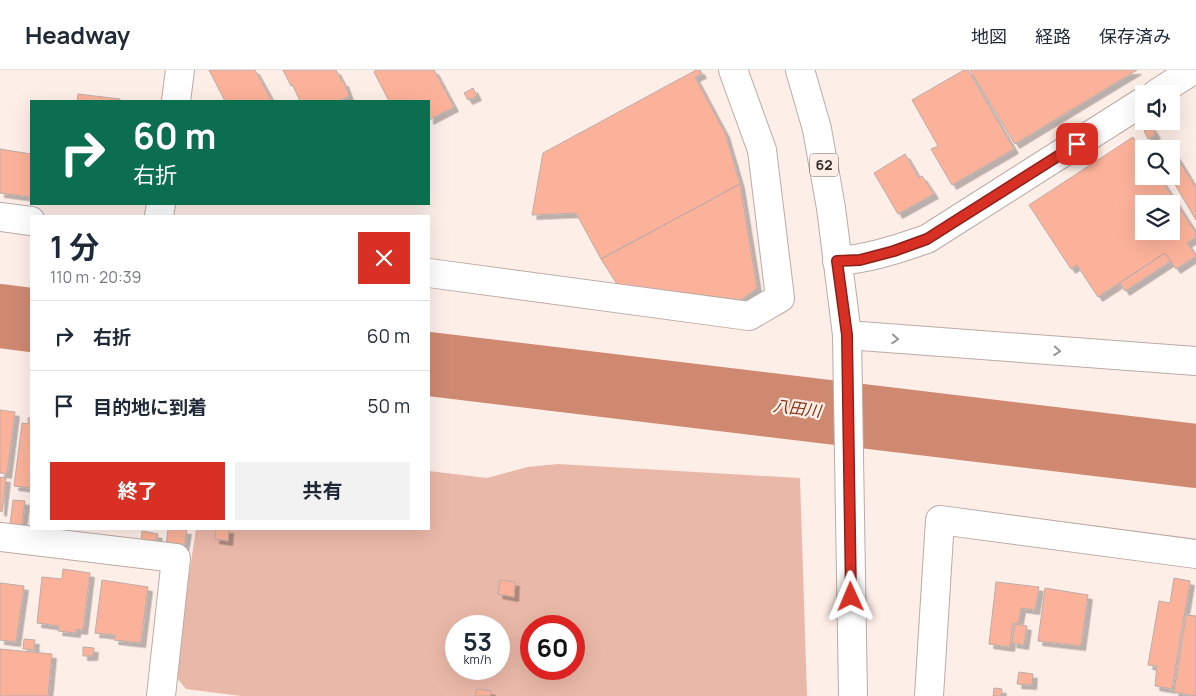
<!DOCTYPE html>
<html lang="ja">
<head>
<meta charset="utf-8">
<style>
  :root { --surface:#fff; --page:#f2f2f3; --text:#1f2937; --muted:#747a83; --line:#e0e1e3; --accent:#d93025 }
  body { margin:0; font-family:Manrope,"Noto Sans JP",sans-serif; background:var(--page); color:var(--text); height:100vh; display:flex; flex-direction:column; font-size:19px; white-space:nowrap }
  * { box-sizing:border-box; margin:0 }
  p { font-size:16px; color:var(--muted) }
  .icon { flex:none; width:28px; height:28px; fill:none; stroke:currentColor; stroke-width:2; stroke-linecap:round; stroke-linejoin:round }
  .map { position:relative; flex:1; overflow:hidden }
  .details { position:absolute; left:30px; top:145px; width:400px; height:315px; display:flex; flex-direction:column; background:var(--surface); border-radius:0px; box-shadow:0 5px 20px #0002 }
  .details>* { flex:none }
  .top-card { position:absolute; left:30px; top:30px; width:400px; height:105px; border-radius:0px; box-shadow:0 5px 20px #0002; background:#0b6e4f; color:#fff; overflow:hidden }
  .fabs { position:absolute; left:1135px; top:15px; display:grid; gap:10px }
  .fabs a { display:grid; place-items:center; width:45px; height:45px; border-radius:0px; background:var(--surface); box-shadow:0 5px 20px #0002; font-size:25px }
  .speed { position:absolute; left:445px; top:545px; display:flex; gap:10px; font-size:25px; font-weight:700; text-align:center }
  .speed>* { display:grid; place-content:center; width:65px; height:65px; border-radius:50%; background:var(--surface); box-shadow:0 5px 20px #0002; line-height:1 }
  .speed small { font-size:12px; font-weight:400 }
  .speed .limit { border:8px solid #d22; background:#fff; color:#111 }
  .pin { position:absolute; display:grid; place-items:center; width:42px; height:42px; color:#fff; margin:-21px; border-radius:10px; box-shadow:0 2px 8px #0006 }
  .me { position:absolute; width:55px; margin:-28px; rotate:359deg; stroke-linejoin:round; filter:drop-shadow(0 0 4px #0008) }
  .turn { display:flex; align-items:center; gap:18px; height:105px; padding:0 20px; font-size:22px }
  .turn .icon { width:65px; height:65px; stroke-width:2.5 }
  .turn b { display:block; font-size:35px; line-height:42px }
  .round { display:grid; place-items:center; flex:none; width:52px; height:52px; border-radius:0px; background:var(--page) }
  .head { display:flex; align-items:center; justify-content:space-between; height:85px; padding:0 20px }
  h1 { font-size:30px; font-weight:700; line-height:38px }
  .cta { display:flex; gap:10px; margin-top:auto; padding:10px 20px }
  .cta a { flex:1; height:58px; border-radius:0px; background:var(--accent); color:#fff; font-size:20px; font-weight:700; line-height:58px; text-align:center }
  .cta a+a { background:var(--page); color:var(--text) }
  ul { padding:0; list-style:none }
  li { display:flex; align-items:center; gap:15px; height:70px; padding:0 20px; border-top:1px solid var(--line) }
  li div { flex:1 }
  li b { display:block; font-size:19px }
  li em { font-style:normal }
  header { display:flex; align-items:center; gap:30px; box-sizing:border-box; height:70px; padding:0 25px; background:var(--surface); border-bottom:1px solid var(--line) }
  header strong { font-size:24px }
  nav { display:flex; gap:28px; margin-inline-start:auto; font-size:18px }
  .map>svg:first-child { display:block }
  .green { fill:#eab8a8; fill-rule:evenodd }
  .lines { fill:none; stroke-linecap:round; stroke-linejoin:round }
  .river { stroke:#cf8971; stroke-width:64 }
  .building { fill:#fcb29a; stroke:#bcaca7; fill-rule:evenodd; filter:url(#shadow) }
  .minor-casing { stroke:#baaba6; stroke-width:30 }
  .primary-casing { stroke:#baaba6; stroke-width:30 }
  .minor { stroke:#fff; stroke-width:28 }
  .primary { stroke:#fff; stroke-width:28 }
  .oneway { stroke:#9a9696 }
  .route-casing { stroke:#8d1f18; stroke-width:12 }
  .route { stroke:#d93025; stroke-width:9 }
  .labels { text-anchor:middle; stroke-width:4.5; stroke-linejoin:round; paint-order:stroke }
  .shield { fill:#feeee8; stroke:#716864; stroke-width:1 }
  .shield-label { font-size:14px; font-weight:bold; fill:#342e2c }
  .water-label { font-size:16px; font-style:italic; fill:#843110; stroke:#feeee8 }
</style>
</head>
<body>
<header>
<strong>Headway</strong>
<nav><a>地図</a><a>経路</a><a>保存済み</a></nav>
</header>
<div class="map">
<svg width="1196" height="626" viewBox="0 0 1196 626">
  <defs>
    <filter id="shadow"><feDropShadow dx="4.5" dy="4.5" stdDeviation="0" flood-color="#0004"/></filter>
  </defs>
  <rect width="100%" height="100%" fill="#feeee8"/>
  <!-- green -->
  <path class="green" d="M558,394L800,408L807,626H241L186,619L174,604L196,459H429V401L487,408L527,397ZM456,556H499V599H456ZM531,556H574V599H531Z"/>
  <g class="lines">
    <!-- river -->
    <path class="river" d="M0,246L31,250
      M429,294L1196,386"/>
  </g>
  <!-- building -->
  <path class="building" d="M209,0H255L272,31H225Z
    M283,0H336L342,12H344L349,26L339,31H300L294,18L293,15L291,16Z
    M376,0H434L454,37L429,50V31H389L374,2Z
    M696,0H700L702,4L695,7L725,63L740,114L601,189L576,143L532,145L543,83Z
    M964,0H968L1014,79L952,115L931,79L938,76L912,30Z
    M970,0H1137L1015,74Z
    M473,18L477,26L468,30L464,23Z
    M78,24L120,29V31H77Z
    M1151,56L1156,64L1148,69L1144,61Z
    M1133,67L1144,83V106H1159L1196,163V167L1187,173L1196,186L1176,199L1165,183L1098,227L1077,195L1071,199L1029,135ZM1144,134H1171V161H1144Z
    M1167,71L1196,118V150L1170,106H1171V79H1153Z
    M0,79L31,84V127L0,123Z
    M905,84L919,108L922,106L934,124L898,144L874,103Z
    M740,114L757,218L741,230L617,214L601,189Z
    M1165,183L1171,191L1125,221L1120,213Z
    M0,340L15,342L7,404L0,403Z
    M28,348H31V418L14,416L22,353L28,354Z
    M0,407L6,408L2,442L0,441Z
    M13,430L25,431L22,457L10,455Z
    M168,459L187,460L184,478L166,476Z
    M216,459H229L228,471L215,469Z
    M142,461L158,464L156,472L141,470Z
    M63,499L90,503L83,560L76,559V563L58,561L59,556L37,553L42,507L62,509Z
    M1174,508L1190,511L1172,619L1155,616L1157,596L1148,595L1159,531L1170,533Z
    M102,510L148,517L141,573L114,570L115,565L95,563Z
    M500,510L515,512L514,527L498,524Z
    M996,512L1039,517L1035,540L1021,538L1018,554L1013,553L1010,577L989,574Z
    M0,513L24,516L16,572L0,570Z
    M1045,518L1088,525L1081,576L1038,571Z
    M1186,545L1196,546V626L1174,622Z
    M1015,554L1027,556L1024,575L1012,573Z
    M24,569L35,570L34,580L23,579Z
    M83,577L94,578L93,586H83Z
    M0,579L52,584L48,626H0Z
    M1019,602L1033,604L1032,615L1017,614Z
    M994,618L1002,619L1001,626H993Z
    M477,619L491,621L490,626H475Z"/>
  <g class="lines">
    <!-- minor casing -->
    <g class="minor-casing">
      <path id="minor" d="M1156,24L1193,0
        M176,31L180,0
        M159,146L161,134
        M0,147L31,151
        M837,191C869,189 897,179 927,169L1144,31
        M429,203L749,246L780,228L762,80L733,0
        M847,265L1196,291
        M0,467L176,488L161,626
        M929,626L940,450L1196,484"/>
    </g>
    <!-- primary casing -->
    <g class="primary-casing">
      <path id="primary" d="M800,0L817,59L831,138L847,265L853,626"/>
    </g>
    <!-- minor -->
    <use href="#minor" class="minor"/>
    <!-- primary -->
    <use href="#primary" class="primary"/>
  </g>
  <!-- one-way arrows -->
  <defs><path id="oneway-chevron" d="M-2-3.5L2.5 0L-2 3.5" fill="none" stroke-width="1.6" stroke-linecap="round" stroke-linejoin="round" transform="scale(1.25)"/></defs>
  <g class="oneway">
    <use href="#oneway-chevron" transform="translate(895 269) rotate(4)"/>
    <use href="#oneway-chevron" transform="translate(1057 281) rotate(4)"/>
  </g>
  <g class="lines">
    <!-- route casing -->
    <g class="route-casing">
      <path id="route" d="M851,527L847,265L837,191L860,190L894,181L927,169L1077,74"/>
    </g>
    <!-- route -->
    <use href="#route" class="route"/>
  </g>
  <g class="labels">
    <!-- shield labels -->
    <rect class="shield" x="810" y="83.5" width="28" height="23" rx="4"/>
    <g class="shield-label">
      <text x="824" y="100">62</text>
    </g>
    <!-- water labels -->
    <g class="water-label">
      <text transform="translate(797 338) rotate(7)" y="6">八田川</text>
    </g>
  </g>
</svg>
<div class="fabs">
<a><svg class="icon" aria-label="sound" viewBox="0 0 24 24"><path d="M4 9h4l5-4v14l-5-4H4zM17 9q2 3 0 6"/></svg></a>
<a><svg class="icon" aria-label="search" viewBox="0 0 24 24"><circle cx="10" cy="10" r="6"/><path d="M15 15l6 6"/></svg></a>
<a><svg class="icon" aria-label="layers" viewBox="0 0 24 24"><path d="M12 4l9 5-9 5-9-5zM3 14l9 5 9-5"/></svg></a>
</div>
<div class="speed"><div>53<small>km/h</small></div><div class="limit">60</div></div>
<div class="pin" style="left:1077px;top:74px;background:#d93025"><svg class="icon" aria-label="arrive" viewBox="0 0 24 24"><path d="M6 21V4h12l-3 4 3 4H6"/></svg></div>
<svg class="me" style="left:851px;top:527px" viewBox="-20 -20 40 40"><path d="M0-17L14 15 0 8-14 15z" fill="#d93025" stroke="#fff" stroke-width="4"/></svg>
<div class="top-card">
<div class="turn"><svg class="icon" aria-label="right" viewBox="0 0 24 24"><path d="M7 20v-9h11M14 6l5 5-5 5"/></svg><div><b>60 m</b>右折</div></div>
</div>
<section class="details">
<div class="head"><div><h1>1 分</h1><p>110 m · 20:39</p></div><a class="round" style="background:#d93025;color:#fff"><svg class="icon" aria-label="close" viewBox="0 0 24 24"><path d="M6 6l12 12M18 6L6 18"/></svg></a></div>
<ul>
<li><svg class="icon" aria-label="right" viewBox="0 0 24 24"><path d="M7 20v-9h11M14 6l5 5-5 5"/></svg><div><b>右折</b></div><em>60 m</em></li>
<li><svg class="icon" aria-label="arrive" viewBox="0 0 24 24"><path d="M6 21V4h12l-3 4 3 4H6"/></svg><div><b>目的地に到着</b></div><em>50 m</em></li>
</ul>
<div class="cta"><a>終了</a><a>共有</a></div>
</section>
</div>
</body>
</html>
